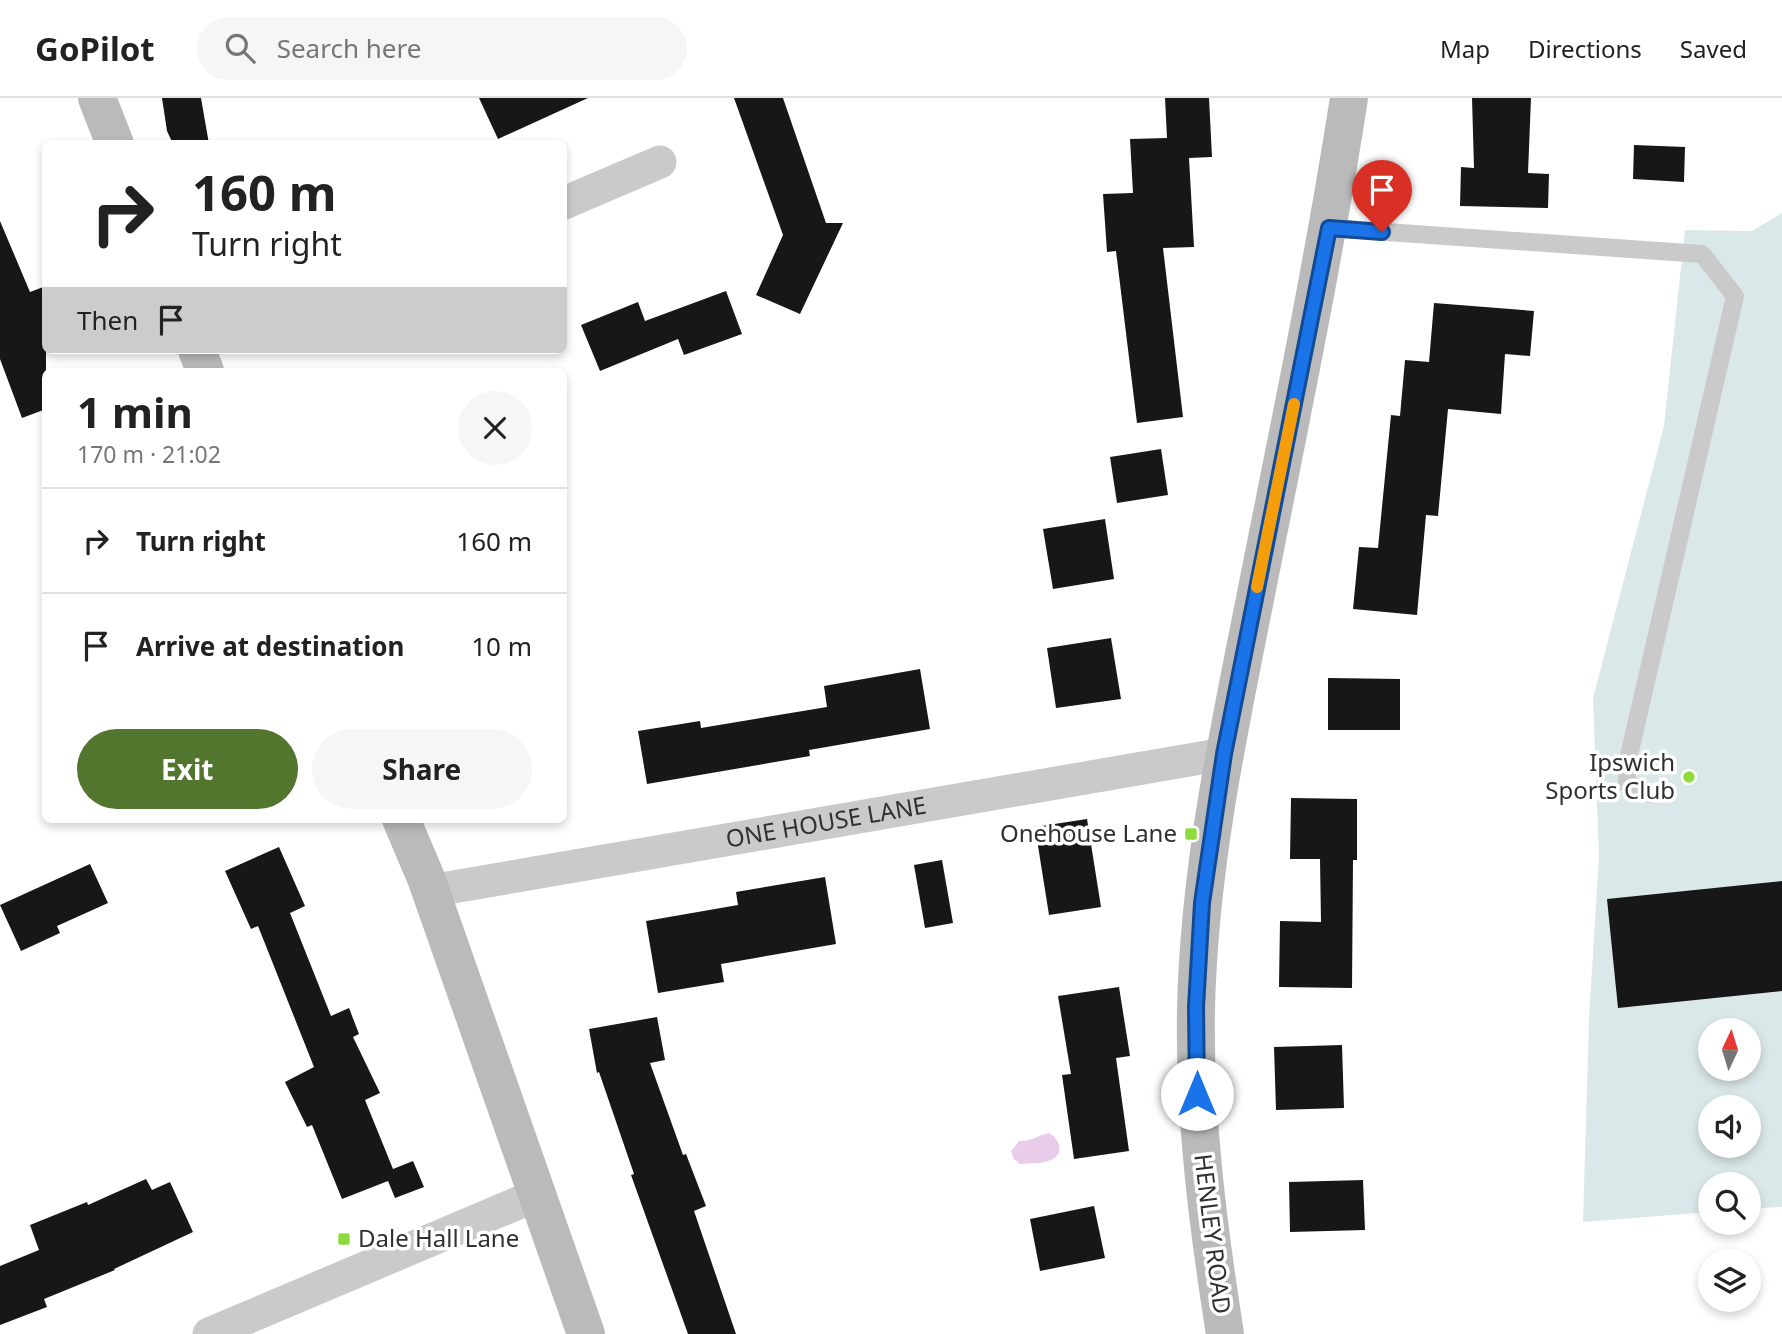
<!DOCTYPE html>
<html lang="en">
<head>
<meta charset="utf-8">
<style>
  :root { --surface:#fff; --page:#f6f6f6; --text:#222; --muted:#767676; --line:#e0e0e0; --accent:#52762e }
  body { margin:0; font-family:"Noto Sans",sans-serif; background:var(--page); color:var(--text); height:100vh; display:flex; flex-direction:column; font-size:26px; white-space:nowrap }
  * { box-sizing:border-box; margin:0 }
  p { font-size:23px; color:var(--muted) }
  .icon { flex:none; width:38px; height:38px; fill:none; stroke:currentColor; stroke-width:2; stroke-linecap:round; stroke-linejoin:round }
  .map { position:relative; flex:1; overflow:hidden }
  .side { position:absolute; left:42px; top:270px; width:525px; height:455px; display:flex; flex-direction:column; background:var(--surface); border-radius:10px; box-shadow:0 4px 10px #0003 }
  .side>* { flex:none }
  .banner { position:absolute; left:42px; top:42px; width:525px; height:214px; border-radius:10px; box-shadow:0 4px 10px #0003; background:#fff; color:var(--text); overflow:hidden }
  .needle { width:46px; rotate:4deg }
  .fabs { position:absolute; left:1698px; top:920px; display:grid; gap:14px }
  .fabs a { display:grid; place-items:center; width:63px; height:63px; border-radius:50%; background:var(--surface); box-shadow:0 4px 10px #0003; font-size:35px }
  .pin { position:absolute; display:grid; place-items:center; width:60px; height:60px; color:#fff; margin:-72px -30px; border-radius:50% 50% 50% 0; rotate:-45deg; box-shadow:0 0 7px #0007 }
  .pin .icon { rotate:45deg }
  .me { position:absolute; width:77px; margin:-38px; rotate:0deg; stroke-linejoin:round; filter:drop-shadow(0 0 5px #0008) }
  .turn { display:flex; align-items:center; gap:24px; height:147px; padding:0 35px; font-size:32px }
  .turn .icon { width:91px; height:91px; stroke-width:2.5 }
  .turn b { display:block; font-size:49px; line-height:60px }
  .then { display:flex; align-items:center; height:66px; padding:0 35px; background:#0003; gap:14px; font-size:26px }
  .round { display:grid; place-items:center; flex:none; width:74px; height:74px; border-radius:37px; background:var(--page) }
  .overview { display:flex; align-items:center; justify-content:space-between; height:119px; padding:0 35px }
  h1 { font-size:42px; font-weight:700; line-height:52px }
  .action { display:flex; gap:14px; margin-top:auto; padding:14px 35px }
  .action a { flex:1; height:80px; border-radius:42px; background:var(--accent); color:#fff; font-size:28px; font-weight:700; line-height:80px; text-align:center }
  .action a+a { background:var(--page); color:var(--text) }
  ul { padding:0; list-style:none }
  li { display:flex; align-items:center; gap:21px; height:105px; padding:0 35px; border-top:2px solid var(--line) }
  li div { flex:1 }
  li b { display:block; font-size:26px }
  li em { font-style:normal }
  header { display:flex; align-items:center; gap:42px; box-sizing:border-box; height:98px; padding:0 35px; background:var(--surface); border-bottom:2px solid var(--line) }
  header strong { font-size:33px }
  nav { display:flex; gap:38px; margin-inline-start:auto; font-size:24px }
  .search { width:490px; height:63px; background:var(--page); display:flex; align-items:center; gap:18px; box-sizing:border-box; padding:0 24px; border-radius:38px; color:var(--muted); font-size:26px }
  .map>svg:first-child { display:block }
  .green { fill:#dbe8e9; fill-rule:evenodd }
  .water { fill:#e9ccea }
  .building { fill:#171717 }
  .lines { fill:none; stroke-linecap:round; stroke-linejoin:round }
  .lane { stroke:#cacaca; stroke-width:18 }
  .street { stroke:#cacaca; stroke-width:33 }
  .secondary { stroke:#bababa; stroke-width:38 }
  .route-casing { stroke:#114b97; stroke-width:18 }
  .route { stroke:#1a73e8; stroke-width:12 }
  .slow { stroke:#f59e0b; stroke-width:12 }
  .poi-dot { fill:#8ddc3c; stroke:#fff; stroke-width:2.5 }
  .labels { text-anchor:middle; stroke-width:7; stroke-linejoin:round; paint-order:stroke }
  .poi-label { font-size:24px; fill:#303030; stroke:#fff; text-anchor:end }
  .street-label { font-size:24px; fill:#303030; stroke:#fff }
</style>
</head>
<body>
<header>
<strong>GoPilot</strong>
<div class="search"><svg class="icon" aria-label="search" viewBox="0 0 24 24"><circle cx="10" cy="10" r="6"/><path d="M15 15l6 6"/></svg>Search here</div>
<nav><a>Map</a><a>Directions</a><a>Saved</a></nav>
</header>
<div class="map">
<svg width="1782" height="1236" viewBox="0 0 1782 1236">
  <rect width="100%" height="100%" fill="#fff"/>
  <!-- green -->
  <path class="green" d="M1782,115V1109L1748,1111V1087H1710V1114L1583,1124L1589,921L1599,758L1593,600L1664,328L1685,132L1752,133ZM1710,933H1748V971H1710ZM1710,1010H1748V1048H1710Z"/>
  <!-- water -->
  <path class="water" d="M1049,1035C1059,1041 1066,1055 1051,1062C1042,1066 1030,1065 1020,1066L1014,1061L1011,1053L1019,1043C1032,1044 1037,1037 1049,1035Z"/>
  <!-- building -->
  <path class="building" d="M162,0H201L209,46H173L167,33Z
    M479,0H588L498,41Z
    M734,0H783L826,125H843L800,216L756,197L783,137Z
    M1165,0H1209L1212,59L1189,60L1194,149L1163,150L1183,319L1137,325L1116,153L1107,154L1103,96L1133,95L1130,41L1167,40Z
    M1472,0H1531L1528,75L1549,76L1548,110L1460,108L1461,69L1474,70Z
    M1634,47L1685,49L1684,84L1633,81Z
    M0,123L30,194L46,188V311L22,320L0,261Z
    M726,193L742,236L684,257L678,241L600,273L581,227L638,204L645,223Z
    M1434,205L1534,213L1530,258L1505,256L1501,316L1448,311L1438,418L1426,417L1417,517L1353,511L1359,449L1378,450L1391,317L1400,318L1405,262L1429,264Z
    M1161,351L1168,397L1117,405L1110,359Z
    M1105,421L1114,481L1053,491L1043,431Z
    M1111,540L1121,601L1056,610L1047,550Z
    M920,571L930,631L809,652L810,658L647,686L638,633L700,623L701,630L827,609L824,588Z
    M1328,580L1400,581V632H1328Z
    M1291,700L1357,701V762H1353L1352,890L1279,889L1280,823L1321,824L1320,761H1290Z
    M1087,721L1101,809L1049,817L1035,729Z
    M279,749L305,808L290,815L331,918L349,910L359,936L353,939L380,995L365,1002L393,1071L413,1063L424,1089L395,1100L388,1083L342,1101L312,1027L307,1029L285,984L314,969L258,828L251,831L225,773Z
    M942,762L953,825L925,830L914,767Z
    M90,766L108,805L57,828L60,835L21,853L0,807Z
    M825,779L836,846L721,866L724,884L658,895L646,823L738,807L736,794Z
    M1782,783V893L1618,910L1607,801Z
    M1119,889L1130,958L1116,960L1129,1053L1074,1061L1062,977L1071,976L1058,898Z
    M657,919L665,962L650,965L683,1057L686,1056L706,1108L694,1113L736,1236H688L631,1077L634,1076L599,974L597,975L589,931Z
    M1342,947L1344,1010L1276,1012L1274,949Z
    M146,1081L152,1092L170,1084L193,1134L114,1171L115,1172L44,1201L47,1209L0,1227V1168L39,1152L30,1127L87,1104L88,1107Z
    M1363,1082L1365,1132L1290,1134L1289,1084Z
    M1094,1108L1105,1160L1040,1173L1030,1121Z"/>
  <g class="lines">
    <!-- lane -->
    <path class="lane" d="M1329,130L1702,156L1735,198L1627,666V685L1650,696"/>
    <!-- street -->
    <g class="street">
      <path d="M564,105L660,64"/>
      <path id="s1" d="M430,793L1224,656"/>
      <path d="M209,1236L537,1097"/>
    </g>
    <!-- secondary -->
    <path class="secondary" d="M97,0L115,46
      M197,252L205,273
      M401,721L426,780L586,1236
      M1225,1236C1208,1128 1194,1020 1196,911C1199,772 1228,636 1255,501C1288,334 1323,168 1349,0"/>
  </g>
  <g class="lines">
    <!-- route casing -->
    <g class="route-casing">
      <path id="route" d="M1197,996L1196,909L1202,805L1224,656L1329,130L1382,134"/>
    </g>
    <!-- route -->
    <use href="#route" class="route"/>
    <!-- slow -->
    <path class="slow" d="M1257,489L1294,306"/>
  </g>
  <!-- markers -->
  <g class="poi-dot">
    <circle cx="1689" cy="679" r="7"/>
    <rect x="1184" y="729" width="14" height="14" rx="3.5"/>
    <rect x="337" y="1134" width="14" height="14" rx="3.5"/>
  </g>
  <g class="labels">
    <!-- poi labels -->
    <g class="poi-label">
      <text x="1675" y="673">Ipswich<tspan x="1675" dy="28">Sports Club</tspan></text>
      <text x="1177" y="744">Onehouse Lane</text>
      <text x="358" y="1149" text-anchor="start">Dale Hall Lane</text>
    </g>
    <!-- street labels -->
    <g class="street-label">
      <text dy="8" stroke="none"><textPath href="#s1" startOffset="402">ONE HOUSE LANE</textPath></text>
      <text transform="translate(1212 1136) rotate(83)" y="8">HENLEY ROAD</text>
    </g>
  </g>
</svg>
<div class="fabs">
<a><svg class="needle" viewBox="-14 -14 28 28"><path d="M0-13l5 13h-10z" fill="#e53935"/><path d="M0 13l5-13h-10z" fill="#767676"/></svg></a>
<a><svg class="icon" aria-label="sound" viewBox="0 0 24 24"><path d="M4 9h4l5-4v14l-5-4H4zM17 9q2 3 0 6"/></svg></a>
<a><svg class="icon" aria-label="search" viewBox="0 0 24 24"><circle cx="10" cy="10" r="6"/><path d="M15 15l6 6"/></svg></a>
<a><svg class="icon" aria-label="layers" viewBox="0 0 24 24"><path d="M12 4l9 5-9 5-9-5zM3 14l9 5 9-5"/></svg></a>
</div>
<div class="pin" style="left:1382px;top:134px;background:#d93025"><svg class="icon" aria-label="arrive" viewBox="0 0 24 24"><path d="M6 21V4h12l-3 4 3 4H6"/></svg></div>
<svg class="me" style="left:1197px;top:996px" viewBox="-20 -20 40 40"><circle r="19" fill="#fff"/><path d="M0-13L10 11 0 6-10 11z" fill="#1a73e8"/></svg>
<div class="banner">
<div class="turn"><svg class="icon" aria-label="right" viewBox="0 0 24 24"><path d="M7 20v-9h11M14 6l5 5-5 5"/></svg><div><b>160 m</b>Turn right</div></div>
<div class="then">Then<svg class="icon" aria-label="arrive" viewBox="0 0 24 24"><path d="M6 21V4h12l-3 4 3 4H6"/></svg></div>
</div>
<section class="side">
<div class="overview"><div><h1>1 min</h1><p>170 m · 21:02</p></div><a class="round"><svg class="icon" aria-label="close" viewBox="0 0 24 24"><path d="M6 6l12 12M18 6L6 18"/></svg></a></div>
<ul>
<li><svg class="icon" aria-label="right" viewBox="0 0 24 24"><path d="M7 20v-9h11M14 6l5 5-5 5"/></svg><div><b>Turn right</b></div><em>160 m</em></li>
<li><svg class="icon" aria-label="arrive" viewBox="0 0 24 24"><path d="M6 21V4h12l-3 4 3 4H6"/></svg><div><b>Arrive at destination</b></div><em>10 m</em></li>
</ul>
<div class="action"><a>Exit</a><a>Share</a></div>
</section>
</div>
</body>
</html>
